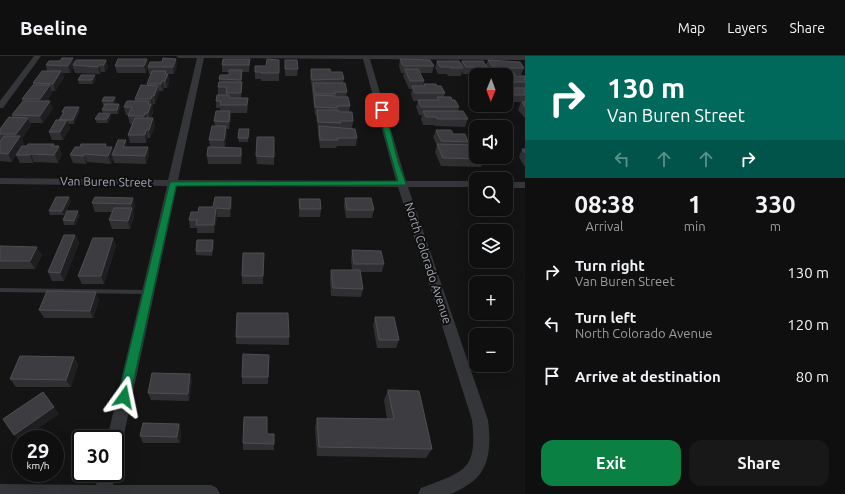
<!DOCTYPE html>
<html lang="en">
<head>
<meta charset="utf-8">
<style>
  :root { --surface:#0f0f10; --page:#181819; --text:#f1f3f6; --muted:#9b9c9f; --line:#2f2f30; --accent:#0b8043 }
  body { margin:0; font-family:Ubuntu,sans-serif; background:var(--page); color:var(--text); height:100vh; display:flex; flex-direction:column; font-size:15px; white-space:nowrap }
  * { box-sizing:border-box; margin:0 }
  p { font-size:13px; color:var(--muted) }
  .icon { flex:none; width:22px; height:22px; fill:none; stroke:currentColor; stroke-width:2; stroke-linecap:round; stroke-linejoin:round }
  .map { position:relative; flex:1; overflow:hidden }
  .side { display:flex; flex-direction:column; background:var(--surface); width:320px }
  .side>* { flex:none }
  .top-card { background:#00695c; color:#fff; overflow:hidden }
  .needle { width:26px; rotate:181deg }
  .tools { position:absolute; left:469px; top:12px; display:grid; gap:8px }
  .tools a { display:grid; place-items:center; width:44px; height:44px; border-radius:8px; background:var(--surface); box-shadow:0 4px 16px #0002,0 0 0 1px var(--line); font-size:20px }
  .speed { position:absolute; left:12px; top:374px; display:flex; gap:8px; font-size:20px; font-weight:700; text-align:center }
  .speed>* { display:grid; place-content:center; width:52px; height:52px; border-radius:50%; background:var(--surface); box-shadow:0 4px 16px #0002,0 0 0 1px var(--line); line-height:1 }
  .speed small { font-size:10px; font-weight:400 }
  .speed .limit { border:2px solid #111; border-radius:6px; background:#fff; color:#111 }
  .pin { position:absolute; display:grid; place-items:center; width:34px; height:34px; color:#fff; margin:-17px; border-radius:8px; box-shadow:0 2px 6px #0006 }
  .me { position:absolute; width:44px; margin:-22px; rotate:12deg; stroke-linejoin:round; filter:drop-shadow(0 0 3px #0008) }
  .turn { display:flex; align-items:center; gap:14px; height:84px; padding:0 16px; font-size:18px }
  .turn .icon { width:52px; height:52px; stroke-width:2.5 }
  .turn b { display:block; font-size:28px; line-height:34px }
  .lanes { display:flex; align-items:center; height:38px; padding:0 16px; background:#0003; justify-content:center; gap:20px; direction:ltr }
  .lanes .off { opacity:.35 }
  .eta { display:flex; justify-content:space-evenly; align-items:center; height:68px; text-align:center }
  .eta b { font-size:24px; font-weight:600; line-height:28px }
  .action { display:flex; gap:8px; margin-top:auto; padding:8px 16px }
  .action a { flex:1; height:46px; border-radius:12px; background:var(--accent); color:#fff; font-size:16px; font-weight:600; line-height:46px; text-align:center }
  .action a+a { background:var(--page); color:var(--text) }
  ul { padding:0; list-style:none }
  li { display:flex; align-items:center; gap:12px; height:52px; padding:0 16px }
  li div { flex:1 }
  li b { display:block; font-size:15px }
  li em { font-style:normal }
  header { display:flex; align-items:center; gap:24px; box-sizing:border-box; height:56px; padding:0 20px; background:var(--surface); border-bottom:1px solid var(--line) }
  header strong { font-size:19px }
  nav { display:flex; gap:22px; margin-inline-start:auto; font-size:14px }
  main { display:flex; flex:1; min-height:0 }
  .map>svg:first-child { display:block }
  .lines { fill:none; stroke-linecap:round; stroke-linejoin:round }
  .lane { fill:#35363a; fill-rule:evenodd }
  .street { fill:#35363a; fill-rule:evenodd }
  .wall { fill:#303033 }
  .shaded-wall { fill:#1f1f21 }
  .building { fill:#3d3d41; stroke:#4d4f53 }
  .route { fill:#0b8043; stroke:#07532c }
  .labels { text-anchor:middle; stroke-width:4; stroke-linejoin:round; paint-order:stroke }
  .street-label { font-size:12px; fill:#a7abb4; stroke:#0f0f10 }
</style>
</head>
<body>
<header>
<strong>Beeline</strong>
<nav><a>Map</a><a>Layers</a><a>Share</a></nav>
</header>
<main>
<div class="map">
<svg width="525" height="438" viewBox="0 0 525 438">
  <rect width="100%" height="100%" fill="#141415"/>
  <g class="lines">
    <!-- lane -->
    <path class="lane" d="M0,232L148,234H150L151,236L150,238H148L0,236Z"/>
    <!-- street -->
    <path class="street" d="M34,0H41L3,52H0V45Z
      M176,0H525V4L370,3L406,125H476V131H408L488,364C491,389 491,416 466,430C461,433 455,437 450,438C440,438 429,438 418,438L421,432C463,415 478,416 472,364L398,131L177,130L123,383L121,388L115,391V383H107L167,130L0,128V122L168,124L197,2H179ZM204,2L363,3L396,125L178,124Z
      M506,126H525V132H506Z
      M115,416V417L113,429H211L217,432L220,438H0V428L96,429L99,417Z"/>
  </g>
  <!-- wall -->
  <path class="wall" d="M147,3L148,9L177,10L174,18H168L169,26L167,32H164L163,35H159V37L155,48H153L152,51L153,56L151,62H153L155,70L150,82H148L146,87H130L128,79L132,68H130L128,60L129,59H126L124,51L135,45V43L147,29V28L151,18H149L148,12L146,17H117L115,10Z
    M250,3L249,16H242L241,42L248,50L247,57H230L231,63L229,73H226L227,78L225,91L241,92L242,100L241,108H208L207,100L210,91L209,84L215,70L214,65L220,55V52H216V45L218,39V31L219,26V23L229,19V16H222V9Z
    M400,3L434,10L432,17H420L424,25L423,30L424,28L437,30L445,37L444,41L452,44L459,51L458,55L468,63L465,71L435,70L434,69H423L421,63L422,59H419L416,51L418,45H413L411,38L412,33H409L403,20L404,17H401L399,10Z
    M106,4L108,11L105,16H101L100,18L75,17L73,12L70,17H62L64,22L55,35H52V37L47,45L53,52L43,67H30L31,69L22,83L24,88L22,90L54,88L55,90L62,98L58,107L34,106L33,107H20L16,99L12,106L0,105V73L13,61L12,59L23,45L22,43L33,29V27L47,15L46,9Z
    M279,4V25H261V23H255V16Z
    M285,4L298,13L297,20H285Z
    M488,4L524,12L521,19H516V20H525V61H524L518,54L521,46H508L506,43V19H493L491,17V19H476V23L473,18H463L462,16L461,20H448L447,18H438L435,12L437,5L460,8L462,5L486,9Z
    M311,13L331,16L344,23L343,27L347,36L346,41L350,50L349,56L353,65L352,72L357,82L356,90H337L336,92H320L318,78V74L316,59H315L312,34V31L310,21Z
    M96,23L93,28H79L78,24Z
    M115,41L116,45L115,48H119L120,52L118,58H110L111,62L108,67H97L95,63L103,58L102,54L105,49H103L102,45Z
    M80,55L74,68H68L70,72L63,84H52L49,76L59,64L63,58L62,56Z
    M249,73L248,86H239L238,82Z
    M436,74L453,78L468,86L467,89L484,103L481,111L441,110L435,96L437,90L433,81Z
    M274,81V109L257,108L256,100Z
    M107,91L114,96L128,91H148L149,99L146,108L114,107L113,102L111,108L87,106L86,108L73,107L70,99Z
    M522,93H525V110H524L519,101Z
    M231,141L232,149L230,161H217L214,177H197V172H190L189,164L198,156L213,151Z
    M133,142L135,150L133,155L134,160L130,173H112L109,164L113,156H95L92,147Z
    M345,142L374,154L372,162H346L344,150Z
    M299,143L321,153L320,161H299Z
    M71,145L64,159H50L49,155Z
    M80,159L75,169H64L63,164Z
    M75,179L79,187L64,225H52L48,216Z
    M113,182L116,190L104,228H82L78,220Z
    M213,184L214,188L212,200L196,199V195Z
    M0,190L42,199L35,213H0Z
    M352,194L384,208L382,216H360L363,233L361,241L331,240L330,222L331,214H352L351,203Z
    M264,197L263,228H242V220Z
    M99,244L93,262H44L39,254Z
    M375,261L399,284L396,292H377L373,269Z
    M236,281H289V289L236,288Z
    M269,299L268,328H242V321Z
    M74,301L78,309L71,331H16L10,323Z
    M190,318L192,325L189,345L151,344L148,337Z
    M388,334L432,393L426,402L317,400L315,372L317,362L387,363L384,344Z
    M179,368L181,375L180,387H143L140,380Z
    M267,378H274V394H243V387Z"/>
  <!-- shaded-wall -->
  <path class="shaded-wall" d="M73,2L75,9H73V12L70,17L68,10Z
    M147,3L149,10L148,11V12L146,17L144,10Z
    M176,3L177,10L174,18L173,11Z
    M106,4L108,11L105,16L104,9Z
    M99,9L101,16L100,18L98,11Z
    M242,14V33L241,44V37Z
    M61,15L64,22L55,35L53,28Z
    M166,15L167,21L168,18L169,26L167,32L165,18Z
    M95,19L96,23L93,28L92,24Z
    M162,25L164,32L163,35L161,28Z
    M50,29L52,37L43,51L40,43Z
    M158,30L159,37L155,48L154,40Z
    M152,40L153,48L152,51L151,43Z
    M115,41L116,45L114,49L113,45Z
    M50,45L53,52L43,67L40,60Z
    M149,45L150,51L151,48L153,56L150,64L148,57V48Z
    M119,48L120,52L118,58L117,54Z
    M79,51L80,55L74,68L73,64Z
    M230,55L231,63L229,73V66Z
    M145,57L147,64L146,68L144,60Z
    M110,58L111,62L108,67L107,63Z
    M28,62L31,69L22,83L24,88L12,106L8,98L19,83L16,78Z
    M153,62L155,70L150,82L149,74Z
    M67,64L70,72L63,84L60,76Z
    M226,70L227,78L225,92L224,84Z
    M146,74L148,82L146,87L145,79Z
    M126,84L128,92L123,91Z
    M54,88L57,96L59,90L62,98L58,107L52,90Z
    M112,91L114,99H112L113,102L111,108L108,100Z
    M148,91L149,99L146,108L145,100Z
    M241,92L242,100L241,108Z
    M31,98L34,106L33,107L30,99Z
    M84,98L87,106L86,108L84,100Z
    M69,141L71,145L64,159L62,155Z
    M231,141L232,149L230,161V153Z
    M133,142L135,150L133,155L134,160L130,173L128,165L132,152L131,148Z
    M216,152L217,161L214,177V169Z
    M78,155L80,159L75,169L74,165Z
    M75,179L79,187L64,225L60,217Z
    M113,182L116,190L104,228L101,220Z
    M213,184L214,188L212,200V195Z
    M37,191L42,199L35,213L30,205Z
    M96,236L99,244L93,262L90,255Z
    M74,301L78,309L71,331L66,324Z
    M190,318L192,325L189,345L188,338Z
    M54,351L59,358L24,383H21V385L20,386L14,379Z
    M179,368L181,375L180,387L177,381Z"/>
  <!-- building -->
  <path class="building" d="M62,2H73L68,10L46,9L49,5H60Z
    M163,2L176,3L173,11H148L150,6H162Z
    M118,3H147L144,10H115Z
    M223,3H250L249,9H222Z
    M267,3L279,4V17H261V16H255V10H266Z
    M400,3L430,4L434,10H403Z
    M76,4H106L104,9H99L98,11L73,9Z
    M285,4H297L298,13H285Z
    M488,4L520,6L524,12H496L494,10H492Z
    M437,5H459L463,12H450L449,11H440Z
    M462,5H483L491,17H480L476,11H466Z
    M311,13H330L331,16H342L344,23L312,24Z
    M405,13H418L424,25H410Z
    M229,14H242L241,24L219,23L220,19H229Z
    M42,15H61L53,28L33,27Z
    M152,15H166L165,18H168L165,25H162L161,28H147Z
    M501,16H513L516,20H525V26H508L506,23V19H503Z
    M81,19H95L92,24H78Z
    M219,26H242L241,37H226L227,31H218Z
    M313,27H345L347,36H335V38H314Z
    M424,28H436L437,30H441L445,37H415L412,30H425Z
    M33,29H50L40,43H22Z
    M141,29L158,30L154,40H152L151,43H135Z
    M506,32H525V39H511Z
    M217,39H229V42H248L247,49H220L221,45H216Z
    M314,39L336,40V41H348L350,50H337V52L315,51Z
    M104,41H115L113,45H102Z
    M437,41H451L452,44H455L459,51H421L418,44H439Z
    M23,45H50L40,60L12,59Z
    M127,45H149L148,48H151L148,57H145L144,60H128L132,51H124Z
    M522,46H525V51Z
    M105,48H119L117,54H102Z
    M65,51H79L73,64H59L64,56H62Z
    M317,54H338L339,56H352L353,65H340L341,67L318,66Z
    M216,55H230L229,66L214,65Z
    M423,55H463L468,63H437L436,61H426Z
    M99,57L110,58L107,63H95Z
    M9,61L28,62L16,78H0V73Z
    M135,62H153L149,74H146L145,79H128Z
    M56,64H67L60,76H49Z
    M212,70H226L224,84H209Z
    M319,70L355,73L357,82H337L338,84H320Z
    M239,73H249L248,82H238Z
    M436,74H451L453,78H465L468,86L441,85Z
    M4,80H20L8,98L0,97V86Z
    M257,81H274V101L256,100Z
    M118,84H126L123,91H148L145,100L112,99Z
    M28,88H54L52,90H59L54,99L31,98L30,99H16L22,90H27Z
    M81,88H106L105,91H112L108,100L84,98V100L70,99L75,91H80Z
    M437,88L476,89V101H483L484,103L443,102Z
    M208,91L241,92V100H207Z
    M522,93H525V97Z
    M56,141H69L62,155H49Z
    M95,141L133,142L131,148L92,147Z
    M215,141H231L230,153L216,152L214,169H196L197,164H189L191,156H198L199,151H213Z
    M345,142H371L374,154H347Z
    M299,143H320L321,153H300Z
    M114,152H132L128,165L109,164Z
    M67,155H78L74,165L63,164Z
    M64,179H75L60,217L48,216Z
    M93,182H113L101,220H78Z
    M197,184H213L212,195H196Z
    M0,190L37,191L30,205H0Z
    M352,194L381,195L384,208H354Z
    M243,197H264L263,220H242Z
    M331,214H360L363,233L333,232Z
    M47,235L96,236L90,255L39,254Z
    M237,257H288L289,281H236Z
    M375,261H394L399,284H379Z
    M243,298L269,299L268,321H242Z
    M20,300L74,301L66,324L10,323Z
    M152,317L190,318L188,338L148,337Z
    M388,334L419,335L432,393L319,391L317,362L394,363Z
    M43,336L54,351L14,379L3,363Z
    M244,361H267V378H274V388L243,387Z
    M143,367L179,368L177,381L140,380Z"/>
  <!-- route -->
  <path class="route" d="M382,52L385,54L398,106L406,128L405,129L176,130L130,341L128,345L124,346L120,345L118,341L170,126L398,125L378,54Z"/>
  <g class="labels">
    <!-- street labels -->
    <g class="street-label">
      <text transform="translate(106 126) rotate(1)" y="4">Van Buren Street</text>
      <text transform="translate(428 207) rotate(72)" y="4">North Colorado Avenue</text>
    </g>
  </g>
</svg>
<div class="tools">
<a><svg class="needle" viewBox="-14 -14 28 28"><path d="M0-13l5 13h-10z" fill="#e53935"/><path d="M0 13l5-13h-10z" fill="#9b9c9f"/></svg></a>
<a><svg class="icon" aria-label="sound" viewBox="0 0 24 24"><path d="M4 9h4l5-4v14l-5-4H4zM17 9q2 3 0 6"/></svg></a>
<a><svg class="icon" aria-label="search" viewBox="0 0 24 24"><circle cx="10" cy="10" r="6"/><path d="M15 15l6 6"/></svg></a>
<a><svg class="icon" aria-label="layers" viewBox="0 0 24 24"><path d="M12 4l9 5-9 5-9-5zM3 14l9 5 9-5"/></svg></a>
<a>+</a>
<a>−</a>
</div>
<div class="speed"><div>29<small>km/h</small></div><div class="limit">30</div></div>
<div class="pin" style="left:382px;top:54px;background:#d93025"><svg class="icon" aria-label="arrive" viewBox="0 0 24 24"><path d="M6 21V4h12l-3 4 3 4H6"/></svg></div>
<svg class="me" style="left:124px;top:341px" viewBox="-20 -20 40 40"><path d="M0-17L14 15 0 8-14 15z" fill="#0b8043" stroke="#fff" stroke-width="4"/></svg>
</div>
<section class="side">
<div class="top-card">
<div class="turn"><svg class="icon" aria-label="right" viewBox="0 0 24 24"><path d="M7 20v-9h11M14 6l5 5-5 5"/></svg><div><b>130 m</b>Van Buren Street</div></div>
<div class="lanes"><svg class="icon off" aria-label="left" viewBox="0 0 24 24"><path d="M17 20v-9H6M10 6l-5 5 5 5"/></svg><svg class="icon off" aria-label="ahead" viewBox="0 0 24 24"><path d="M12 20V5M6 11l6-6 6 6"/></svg><svg class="icon off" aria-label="ahead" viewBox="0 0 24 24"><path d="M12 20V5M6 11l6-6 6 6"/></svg><svg class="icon" aria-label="right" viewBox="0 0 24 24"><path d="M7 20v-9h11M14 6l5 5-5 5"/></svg></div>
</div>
<div class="eta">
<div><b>08:38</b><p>Arrival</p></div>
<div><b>1</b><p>min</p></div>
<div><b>330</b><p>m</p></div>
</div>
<ul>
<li><svg class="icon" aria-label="right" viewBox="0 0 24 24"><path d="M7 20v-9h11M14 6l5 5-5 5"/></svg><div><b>Turn right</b><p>Van Buren Street</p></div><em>130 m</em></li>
<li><svg class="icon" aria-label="left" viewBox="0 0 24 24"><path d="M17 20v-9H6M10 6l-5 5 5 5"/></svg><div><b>Turn left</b><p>North Colorado Avenue</p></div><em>120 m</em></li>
<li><svg class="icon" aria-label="arrive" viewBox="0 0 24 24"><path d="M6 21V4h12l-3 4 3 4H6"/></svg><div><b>Arrive at destination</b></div><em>80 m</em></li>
</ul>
<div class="action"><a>Exit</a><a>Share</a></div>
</section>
</main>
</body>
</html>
